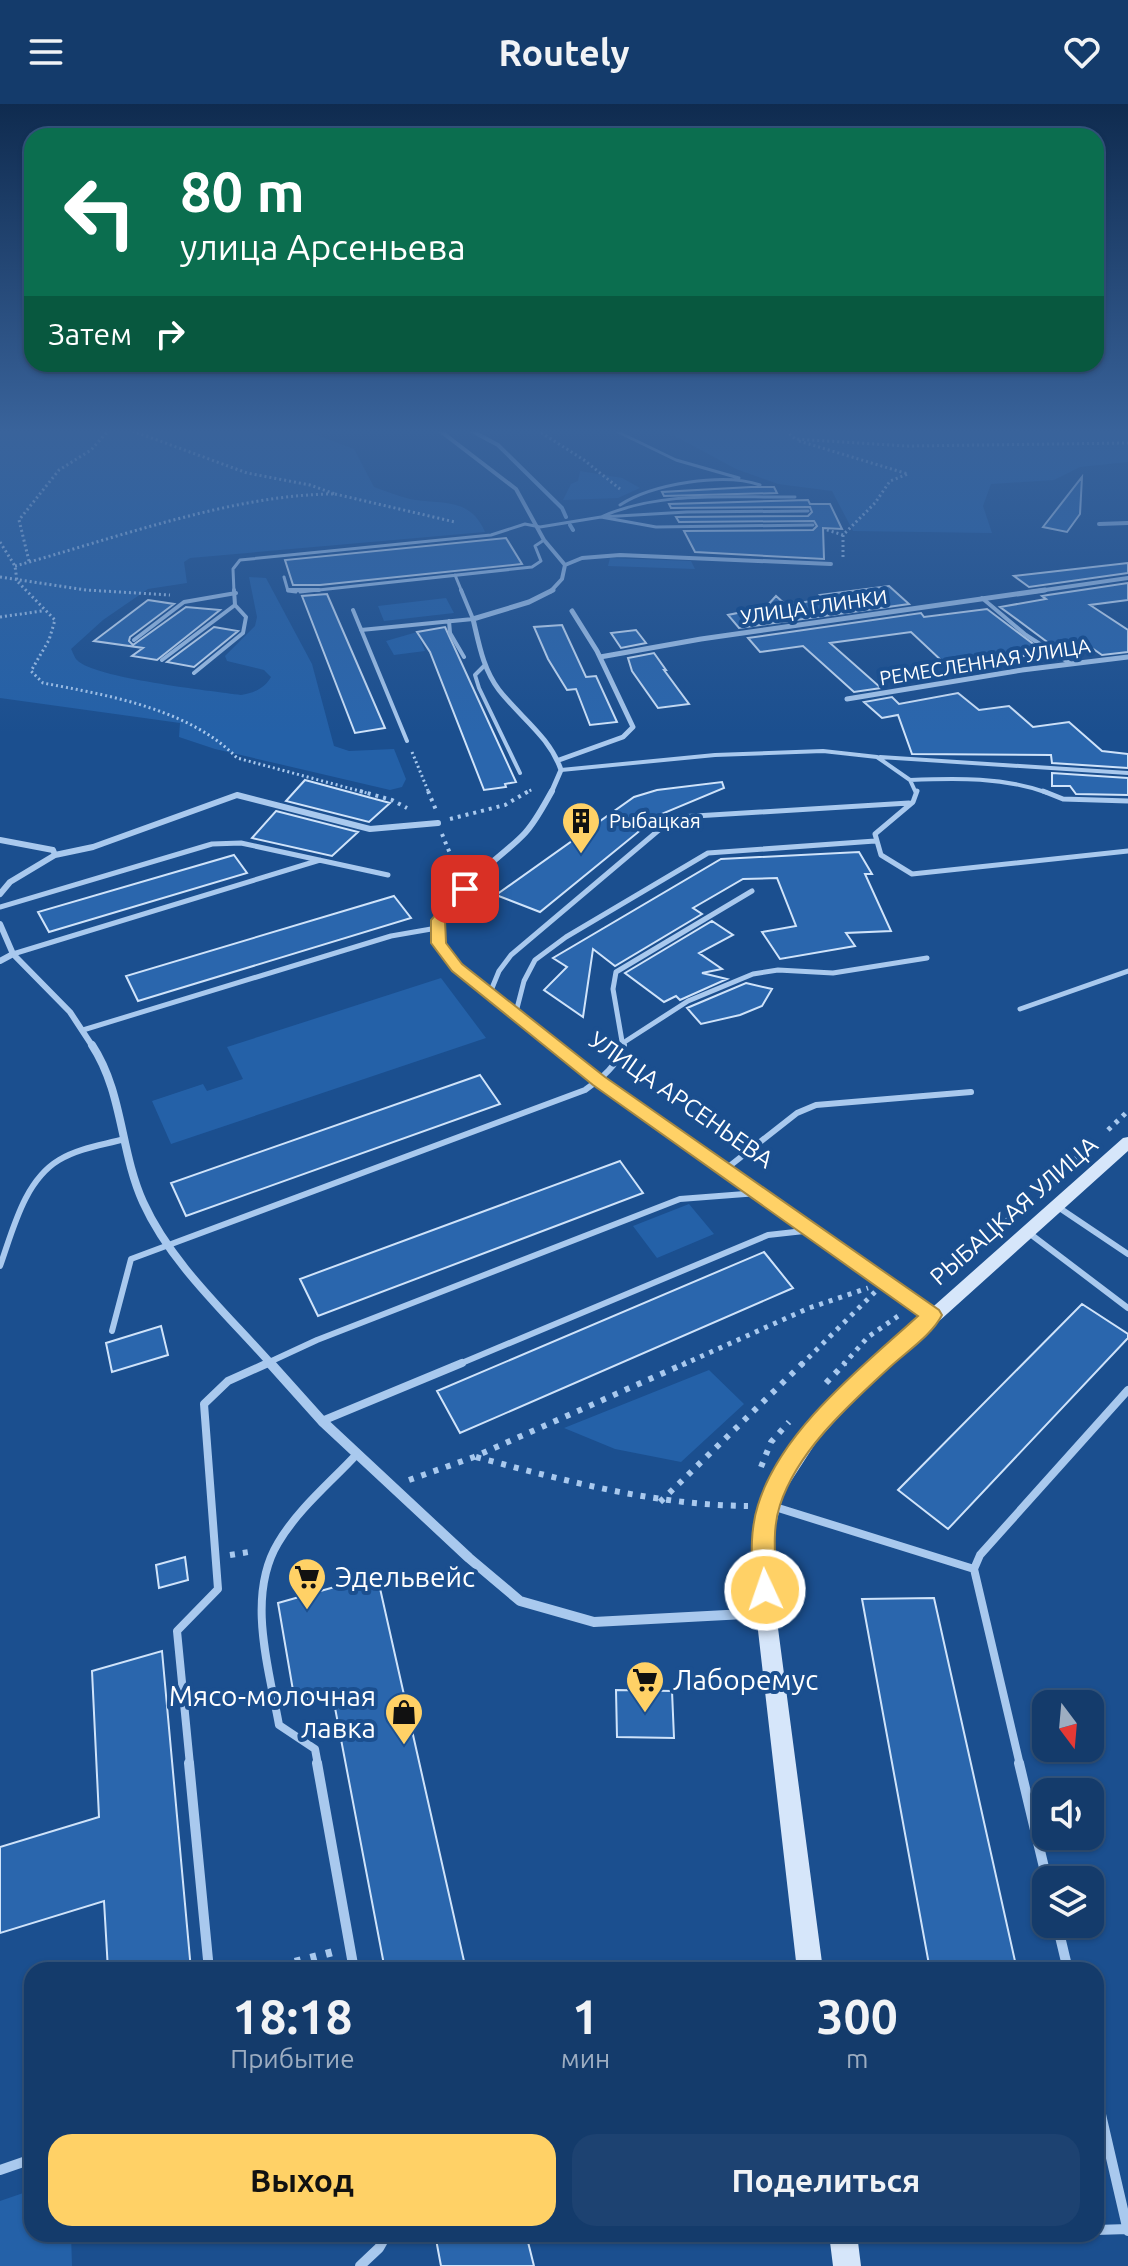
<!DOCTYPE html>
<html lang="ru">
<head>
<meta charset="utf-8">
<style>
  :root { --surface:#143b6b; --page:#1d4271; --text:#f1f3f6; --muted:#9dadc1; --line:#33557e; --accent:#ffd166 }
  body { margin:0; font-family:Ubuntu,sans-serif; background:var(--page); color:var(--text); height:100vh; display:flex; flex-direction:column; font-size:30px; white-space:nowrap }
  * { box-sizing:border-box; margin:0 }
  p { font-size:26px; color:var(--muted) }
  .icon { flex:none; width:44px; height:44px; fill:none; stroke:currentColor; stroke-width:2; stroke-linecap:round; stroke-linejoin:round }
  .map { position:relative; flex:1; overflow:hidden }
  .drawer { position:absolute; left:24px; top:1858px; width:1080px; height:280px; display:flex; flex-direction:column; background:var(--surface); border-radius:24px; box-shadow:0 2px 6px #0004,0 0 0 2px var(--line) }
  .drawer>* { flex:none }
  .banner { position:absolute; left:24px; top:24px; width:1080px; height:244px; border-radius:24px; box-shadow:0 2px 6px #0004,0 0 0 2px var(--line); background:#0b6e4f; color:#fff; overflow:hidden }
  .needle { width:52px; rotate:164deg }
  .controls { position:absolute; left:1032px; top:1586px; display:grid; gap:16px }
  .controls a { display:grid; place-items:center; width:72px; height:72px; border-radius:16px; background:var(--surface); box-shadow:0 2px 6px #0004,0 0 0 2px var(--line); font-size:40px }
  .pin { position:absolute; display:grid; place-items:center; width:68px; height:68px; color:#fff; margin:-34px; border-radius:16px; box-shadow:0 4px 12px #0006 }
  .me { position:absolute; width:88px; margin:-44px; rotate:357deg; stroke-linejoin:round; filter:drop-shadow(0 0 6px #0008) }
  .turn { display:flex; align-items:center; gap:28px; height:168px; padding:0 24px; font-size:36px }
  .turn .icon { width:104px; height:104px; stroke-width:2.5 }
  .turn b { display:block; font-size:56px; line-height:68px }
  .then { display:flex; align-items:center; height:76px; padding:0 24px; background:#0003; gap:16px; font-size:30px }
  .eta { display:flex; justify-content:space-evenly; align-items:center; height:136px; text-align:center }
  .eta b { font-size:48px; font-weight:600; line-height:56px }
  .primary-button { display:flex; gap:16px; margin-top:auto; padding:16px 24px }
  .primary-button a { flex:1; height:92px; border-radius:24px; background:var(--accent); color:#111; font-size:32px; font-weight:600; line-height:92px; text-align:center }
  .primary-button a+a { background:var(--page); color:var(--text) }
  header { display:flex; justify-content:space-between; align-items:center; height:104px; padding:0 24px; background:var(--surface); font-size:36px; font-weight:600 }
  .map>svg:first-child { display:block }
  .green { fill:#2461a8 }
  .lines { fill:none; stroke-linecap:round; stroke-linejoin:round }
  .stream { stroke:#9cc4f0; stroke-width:4 }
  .building { fill:#2a66ad; stroke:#cfe3fa; stroke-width:2 }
  .path-far4 { stroke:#a9c9ee; stroke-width:3; stroke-dasharray:2 3; stroke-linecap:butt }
  .path-far3 { stroke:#a9c9ee; stroke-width:4; stroke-dasharray:3 5; stroke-linecap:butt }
  .path-far2 { stroke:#a9c9ee; stroke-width:5; stroke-dasharray:4 6; stroke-linecap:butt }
  .path-far1 { stroke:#a9c9ee; stroke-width:6; stroke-dasharray:5 8; stroke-linecap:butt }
  .path { stroke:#a9c9ee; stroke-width:8; stroke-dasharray:6 10; stroke-linecap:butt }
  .lane-far5 { stroke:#a9c9ee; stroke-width:3 }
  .lane-far4 { stroke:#a9c9ee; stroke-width:4 }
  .lane-far3 { stroke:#a9c9ee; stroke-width:5 }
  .lane-far2 { stroke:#a9c9ee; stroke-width:6 }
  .lane-far1 { stroke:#a9c9ee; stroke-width:8 }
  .lane { stroke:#a9c9ee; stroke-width:10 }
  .street-far4 { stroke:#a9c9ee; stroke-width:4 }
  .street-far3 { stroke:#a9c9ee; stroke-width:5 }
  .street-far2 { stroke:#a9c9ee; stroke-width:6 }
  .street-far1 { stroke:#a9c9ee; stroke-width:8 }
  .street { stroke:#a9c9ee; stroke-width:10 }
  .secondary { fill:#d6e6fa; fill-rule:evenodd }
  .route { fill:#ffd166; stroke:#a68842; stroke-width:2 }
  .labels { text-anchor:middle; stroke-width:8; stroke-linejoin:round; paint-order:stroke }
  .far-street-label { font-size:20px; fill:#fff; stroke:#1b4f8f }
  .far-poi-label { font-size:20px; fill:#fff; stroke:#1b4f8f; text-anchor:start }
  .street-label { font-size:24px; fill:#fff; stroke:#1b4f8f }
  .near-poi-label { font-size:28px; fill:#fff; stroke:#1b4f8f; text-anchor:start }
</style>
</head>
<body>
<header><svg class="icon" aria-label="menu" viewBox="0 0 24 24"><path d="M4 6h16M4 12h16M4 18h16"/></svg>Routely<svg class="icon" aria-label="heart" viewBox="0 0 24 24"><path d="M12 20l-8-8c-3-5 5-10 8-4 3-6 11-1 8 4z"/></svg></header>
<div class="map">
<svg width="1128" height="2162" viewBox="0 0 1128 2162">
  <rect width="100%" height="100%" fill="#1b4f8f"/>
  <!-- green -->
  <path class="green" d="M0,326H303L354,345L374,383C386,387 398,392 410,395C440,401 470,392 485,428L190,454L184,458L187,479L148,485L103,516L71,545C72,546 75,555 77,556C93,574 212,587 241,591C254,589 265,584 271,573L264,566L227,557L225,552L255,522L257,513L249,473L266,474L312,560L334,642L349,647L394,645L406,675L402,683L390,686L215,645L179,633L180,619L0,594Z
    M664,326H1128V358L1080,363L1054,376L991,380L983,402L992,429L853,427L832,387L778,380L736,365Z
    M580,367L622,374L640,384L618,394L563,396L571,380L578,377Z
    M610,454L691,457L695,465L608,462Z
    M446,494L454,509L384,517L378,502Z
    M417,528L425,547L394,551L386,537Z
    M441,874L486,934L171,1040L152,997L203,980L207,987L243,975L227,943Z
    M689,1100L714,1130L657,1154L633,1122Z
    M709,1266L744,1300L681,1358L615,1345L564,1324Z
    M32,2086V2130H71L72,2162H0V2097Z"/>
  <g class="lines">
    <!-- stream -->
    <path class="stream" d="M470,326L498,341L562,404L566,413
      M570,421L573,426"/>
  </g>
  <!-- building -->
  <path class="building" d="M1082,373L1080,410L1067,428L1043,423Z
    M751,383H774L777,389L664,392L662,388Z
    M808,396L810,400H830L842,425L823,424L824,455L695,448L684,427L813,426L817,422L814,417L679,418L676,413L808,412L812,408L810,403L671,404L669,400Z
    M506,434L522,460L320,481H293L285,456Z
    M1128,459V469L1029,483L1014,472Z
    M1128,479V496L1090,501L1128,526V548L1102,551L1089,542L1058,546L1000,503L1046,495L1042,492L1048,491Z
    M889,482L909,500L739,524L728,511L766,503L776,492L786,501L824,495L820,491Z
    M327,490L385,624L355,629L302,492Z
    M148,496L174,500L130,533L129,537L133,541L186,503L220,506L157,556L132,552L143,544L94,537Z
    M987,505L1044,548L997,557L990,552L944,559L911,528L830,539L881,584L854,588L803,542L760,548L748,534L921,509L924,513Z
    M562,521L586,573L596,572L617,618L590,621L576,585L567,586L548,555L534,523Z
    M214,523L238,527L194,563L167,558Z
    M445,523L516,678L505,680L506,683L484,686L430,548L417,528Z
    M636,526L646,539L621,544L611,529Z
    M654,549L666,566H664L689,600L658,604L632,567L628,554Z
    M958,589L979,606L1009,602L1033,623L1069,618L1102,647L1128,650V664L1052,659L1051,651L912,650L898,611L882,614L864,598L892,593L899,600Z
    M1052,669L1128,674V691L1076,690L1070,682H1052Z
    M305,676L390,699L369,718L286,697Z
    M722,678L724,684L659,711L540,808L496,791L634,693L657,686Z
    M276,707L358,728L332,752L252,734Z
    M859,748L872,770H865L891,827L846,829L855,842L780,855L762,828L796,822L777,774L743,775L693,804L702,810L615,862L593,845L583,913L544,886L567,863L553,854L721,755Z
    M234,751L247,769L49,828L38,808Z
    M394,792L411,814L138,897L126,872Z
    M712,817L733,831L699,849L722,865L702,869L727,875L680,896L676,892L664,898L625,869Z
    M746,879L772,885L762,902L740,911L701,920L687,904Z
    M480,971L500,1000L186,1112L171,1079Z
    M620,1057L643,1089L318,1212L300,1175Z
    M764,1148L793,1184L460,1329L437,1287Z
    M1082,1200L1128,1230V1234L948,1425L898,1386Z
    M161,1222L168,1251L112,1268L106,1239Z
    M185,1453L188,1476L159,1484L156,1461Z
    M377,1471L402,1582L466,1866H385L332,1588L295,1598L278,1499Z
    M934,1494L1017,1866H930L862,1495Z
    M162,1547L191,1866H108L104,1797L0,1829V1743L99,1713L92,1567Z
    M616,1586L672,1587L674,1634L617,1633Z
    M435,2130H526L534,2162H441Z"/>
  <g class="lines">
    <!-- path-far4 -->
    <path class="path-far4" d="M537,326L584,356L620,385
      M786,326L795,335L907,342L1128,339
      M799,337L908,370L890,377L875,399L843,431L824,425
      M335,390L455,418
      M843,431V453
      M0,438L15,462L17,477L55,516L49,536L31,567L43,579C107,591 190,605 237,654L367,689
      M29,457L19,416L59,366L91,346L109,326
      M15,462C113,435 234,390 335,390L310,381L247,369L130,326
      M0,473L86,486L170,491
      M0,513L42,507
      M412,648L429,689
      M525,689L533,685"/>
    <!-- path-far3 -->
    <path class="path-far3" d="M360,687L392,696L407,704
      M428,687L436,706
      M450,715L505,701L529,687
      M442,730L458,769"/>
    <!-- path-far2 -->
    <path class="path-far2" d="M1108,1026L1128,1007
      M977,1143L1080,1051
      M682,1261L809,1204L868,1184
      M801,1261L875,1188
      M843,1261L868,1233L901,1210"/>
    <!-- path-far1 -->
    <path class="path-far1" d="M826,1279L845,1259
      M476,1353C566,1377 654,1401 748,1402
      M761,1363L771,1338L789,1318
      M409,1376L474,1353L686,1259
      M660,1398L803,1259
      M230,1451L255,1447"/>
    <!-- path -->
    <path class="path" d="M264,1866L333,1848"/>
    <!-- lane-far5 -->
    <path class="lane-far5" d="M614,326L676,356L739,374
      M795,393C730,394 661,386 601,413L687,408L808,407
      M620,401C652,380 724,368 760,381
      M455,471L462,488
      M284,473L288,487L296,488
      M234,488L233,465L240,456L491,431L525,420L540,423L601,413L656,423L813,421
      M300,488L532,463L541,457L535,442L544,436"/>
    <!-- lane-far4 -->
    <path class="lane-far4" d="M288,486H319
      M982,494L1026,531L1071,560
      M353,506L407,637
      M449,517L450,529L464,553
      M361,526L473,515L461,486
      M134,536L184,498L236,489
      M162,556L235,501
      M484,562L475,571L479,584L520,669
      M194,569L243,529L246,513L235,501L234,486
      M880,653L1128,669
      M561,666L715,651L823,647L877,653L910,676L916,689
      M910,676C957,674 1004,673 1048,689"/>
    <!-- lane-far3 -->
    <path class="lane-far3" d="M917,687L913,698L875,730L881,751L912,770L1128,747
      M1043,687L1063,695L1128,697
      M0,803L212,740L241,739L388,771
      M13,850L320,756
      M490,889L499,867L511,851L666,720L679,713L909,699
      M1020,905L1128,867
      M515,912L524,877L535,856L566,833L708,749L875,737
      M83,926L391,832L437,824
      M626,937L688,897L753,870L778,866L833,869L927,854
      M623,943L613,885L616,868L752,787"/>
    <!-- lane-far2 -->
    <path class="lane-far2" d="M727,1064L797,1009L816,1001L971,988
      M1058,1103L1128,1150
      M1029,1129L1128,1204
      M0,1162C13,1126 24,1077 59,1056C79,1044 103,1041 124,1035
      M112,1227L131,1155L585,986C603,973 617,962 624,941
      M263,1261L317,1236L680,1095L758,1089
      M457,1261L768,1131L813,1126"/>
    <!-- lane-far1 -->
    <path class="lane-far1" d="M322,1317L462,1259
      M775,1403L974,1465
      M190,1661L177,1527L218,1485L204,1300L228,1277L268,1259
      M318,1661L315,1645L279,1621C269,1565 246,1492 278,1439C298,1405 330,1379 356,1351
      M1020,1661L974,1465L980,1451L1128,1286"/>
    <!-- lane -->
    <path class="lane" d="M189,1659L209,1866
      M317,1659L354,1866
      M1019,1659L1047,1776
      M1057,1820L1068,1866
      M1096,1989L1128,2127
      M0,2066L32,2055
      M1096,2126L1128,2125
      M360,2162L379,2144L387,2130"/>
    <!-- street-far4 -->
    <path class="street-far4" d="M439,326L516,385L544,436L565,461
      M1099,420L1128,419
      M565,461L582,454L620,451L831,460
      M550,488L562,475L565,461
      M1031,488L1128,474"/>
    <!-- street-far3 -->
    <path class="street-far3" d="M600,553L701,535L1045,486
      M847,595L1022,566L1128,553
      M559,656L623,633L633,623L597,547L572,507
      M551,689L561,666C550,633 520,613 499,586C483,565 479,540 473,515L529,498L553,486"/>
    <!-- street-far2 -->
    <path class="street-far2" d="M552,687C544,701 536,717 525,729C493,764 405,808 455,861C484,891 523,916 556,943
      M0,736L53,746L55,751
      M0,790L10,778L55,751L93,743L237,691L370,725L438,719
      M0,820L13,850L70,908L93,943
      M0,857L13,850"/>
    <!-- street-far1 -->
    <path class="street-far1" d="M92,941C123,988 120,1047 143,1098C171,1160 227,1210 272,1261
      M554,941L599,977L932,1211"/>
    <!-- street -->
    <path class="street" d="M270,1259L322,1317L469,1454L520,1497L594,1518L765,1509"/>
    <!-- secondary -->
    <path class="secondary" d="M1128,1033V1047L867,1282L817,1337L784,1388L773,1432L776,1509L823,1866H797L756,1509L753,1432L765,1385L803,1325L855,1272L1123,1034Z
      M829,2130H857L861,2162H833Z"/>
  </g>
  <!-- sky -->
  <linearGradient id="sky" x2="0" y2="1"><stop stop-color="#0f2b4f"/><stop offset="0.52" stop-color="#39639b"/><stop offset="1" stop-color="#39639b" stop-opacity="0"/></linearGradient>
  <rect width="1128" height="629" fill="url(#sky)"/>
  <!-- route -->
  <path class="route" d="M465,781L472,785L445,816L446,839L462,860L605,973L939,1206L942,1211C932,1231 906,1248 890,1263C849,1301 798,1346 780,1401C771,1428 776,1459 777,1486L773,1494L765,1498L756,1494L753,1486C752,1458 749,1429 758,1401C781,1326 862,1263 918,1212L593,981L452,867L431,839V816L460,782Z"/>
  <!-- icons -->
  <defs>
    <g id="building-pin" transform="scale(2)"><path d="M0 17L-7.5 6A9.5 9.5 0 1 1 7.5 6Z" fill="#ffd166" stroke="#1b4f8f"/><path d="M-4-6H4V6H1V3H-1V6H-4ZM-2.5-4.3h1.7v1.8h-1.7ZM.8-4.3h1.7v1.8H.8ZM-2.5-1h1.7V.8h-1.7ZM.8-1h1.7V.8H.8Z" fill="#111"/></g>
    <g id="supermarket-pin" transform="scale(2)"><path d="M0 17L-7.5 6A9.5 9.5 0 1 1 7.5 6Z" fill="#ffd166" stroke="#1b4f8f"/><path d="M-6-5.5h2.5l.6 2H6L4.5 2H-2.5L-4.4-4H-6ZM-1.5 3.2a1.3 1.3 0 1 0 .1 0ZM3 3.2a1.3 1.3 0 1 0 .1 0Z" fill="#111"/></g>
    <g id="shop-pin" transform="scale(2)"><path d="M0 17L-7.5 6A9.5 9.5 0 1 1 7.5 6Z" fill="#ffd166" stroke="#1b4f8f"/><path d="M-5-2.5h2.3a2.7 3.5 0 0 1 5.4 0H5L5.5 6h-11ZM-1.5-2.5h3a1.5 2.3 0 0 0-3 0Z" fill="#111"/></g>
  </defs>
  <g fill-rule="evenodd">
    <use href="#building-pin" x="581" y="717"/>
    <use href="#supermarket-pin" x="307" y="1473"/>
    <use href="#supermarket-pin" x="645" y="1576"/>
    <use href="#shop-pin" x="404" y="1608"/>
  </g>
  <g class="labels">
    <!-- far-street labels -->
    <g class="far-street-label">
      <text transform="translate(814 503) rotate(-8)" y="7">УЛИЦА ГЛИНКИ</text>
      <text transform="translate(985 558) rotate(-9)" y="7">РЕМЕСЛЕННАЯ УЛИЦА</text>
    </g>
    <!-- far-poi labels -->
    <g class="far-poi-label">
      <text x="609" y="724">Рыбацкая</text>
    </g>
    <!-- street labels -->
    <g class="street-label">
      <text transform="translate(681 996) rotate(35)" y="8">УЛИЦА АРСЕНЬЕВА</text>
      <text transform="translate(1014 1107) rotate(-41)" y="8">РЫБАЦКАЯ УЛИЦА</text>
    </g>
    <!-- near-poi labels -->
    <g class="near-poi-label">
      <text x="335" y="1483">Эдельвейс</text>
      <text x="673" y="1586">Лаборемус</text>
      <text x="376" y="1602" text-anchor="end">Мясо-молочная<tspan x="376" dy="32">лавка</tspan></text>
    </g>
  </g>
</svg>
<div class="controls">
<a><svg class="needle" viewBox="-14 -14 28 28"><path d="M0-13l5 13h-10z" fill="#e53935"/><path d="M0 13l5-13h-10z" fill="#9dadc1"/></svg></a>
<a><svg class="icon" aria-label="sound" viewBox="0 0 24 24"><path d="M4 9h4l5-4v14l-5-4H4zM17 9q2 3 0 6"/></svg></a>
<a><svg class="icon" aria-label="layers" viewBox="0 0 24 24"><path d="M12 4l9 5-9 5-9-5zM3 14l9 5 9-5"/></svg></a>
</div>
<div class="pin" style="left:465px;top:785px;background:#d93025"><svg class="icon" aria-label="arrive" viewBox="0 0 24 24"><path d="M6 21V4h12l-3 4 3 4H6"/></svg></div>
<svg class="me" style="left:765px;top:1486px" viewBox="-20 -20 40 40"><circle r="17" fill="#ffd166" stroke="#fff" stroke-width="3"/><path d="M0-11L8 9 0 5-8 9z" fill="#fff"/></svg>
<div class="banner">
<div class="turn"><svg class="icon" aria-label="left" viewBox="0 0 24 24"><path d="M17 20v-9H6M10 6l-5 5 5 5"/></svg><div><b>80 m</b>улица Арсеньева</div></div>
<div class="then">Затем<svg class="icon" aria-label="right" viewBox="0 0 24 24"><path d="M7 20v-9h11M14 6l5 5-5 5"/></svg></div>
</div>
<section class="drawer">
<div class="eta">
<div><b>18:18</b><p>Прибытие</p></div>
<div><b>1</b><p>мин</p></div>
<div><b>300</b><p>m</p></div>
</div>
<div class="primary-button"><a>Выход</a><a>Поделиться</a></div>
</section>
</div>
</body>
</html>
